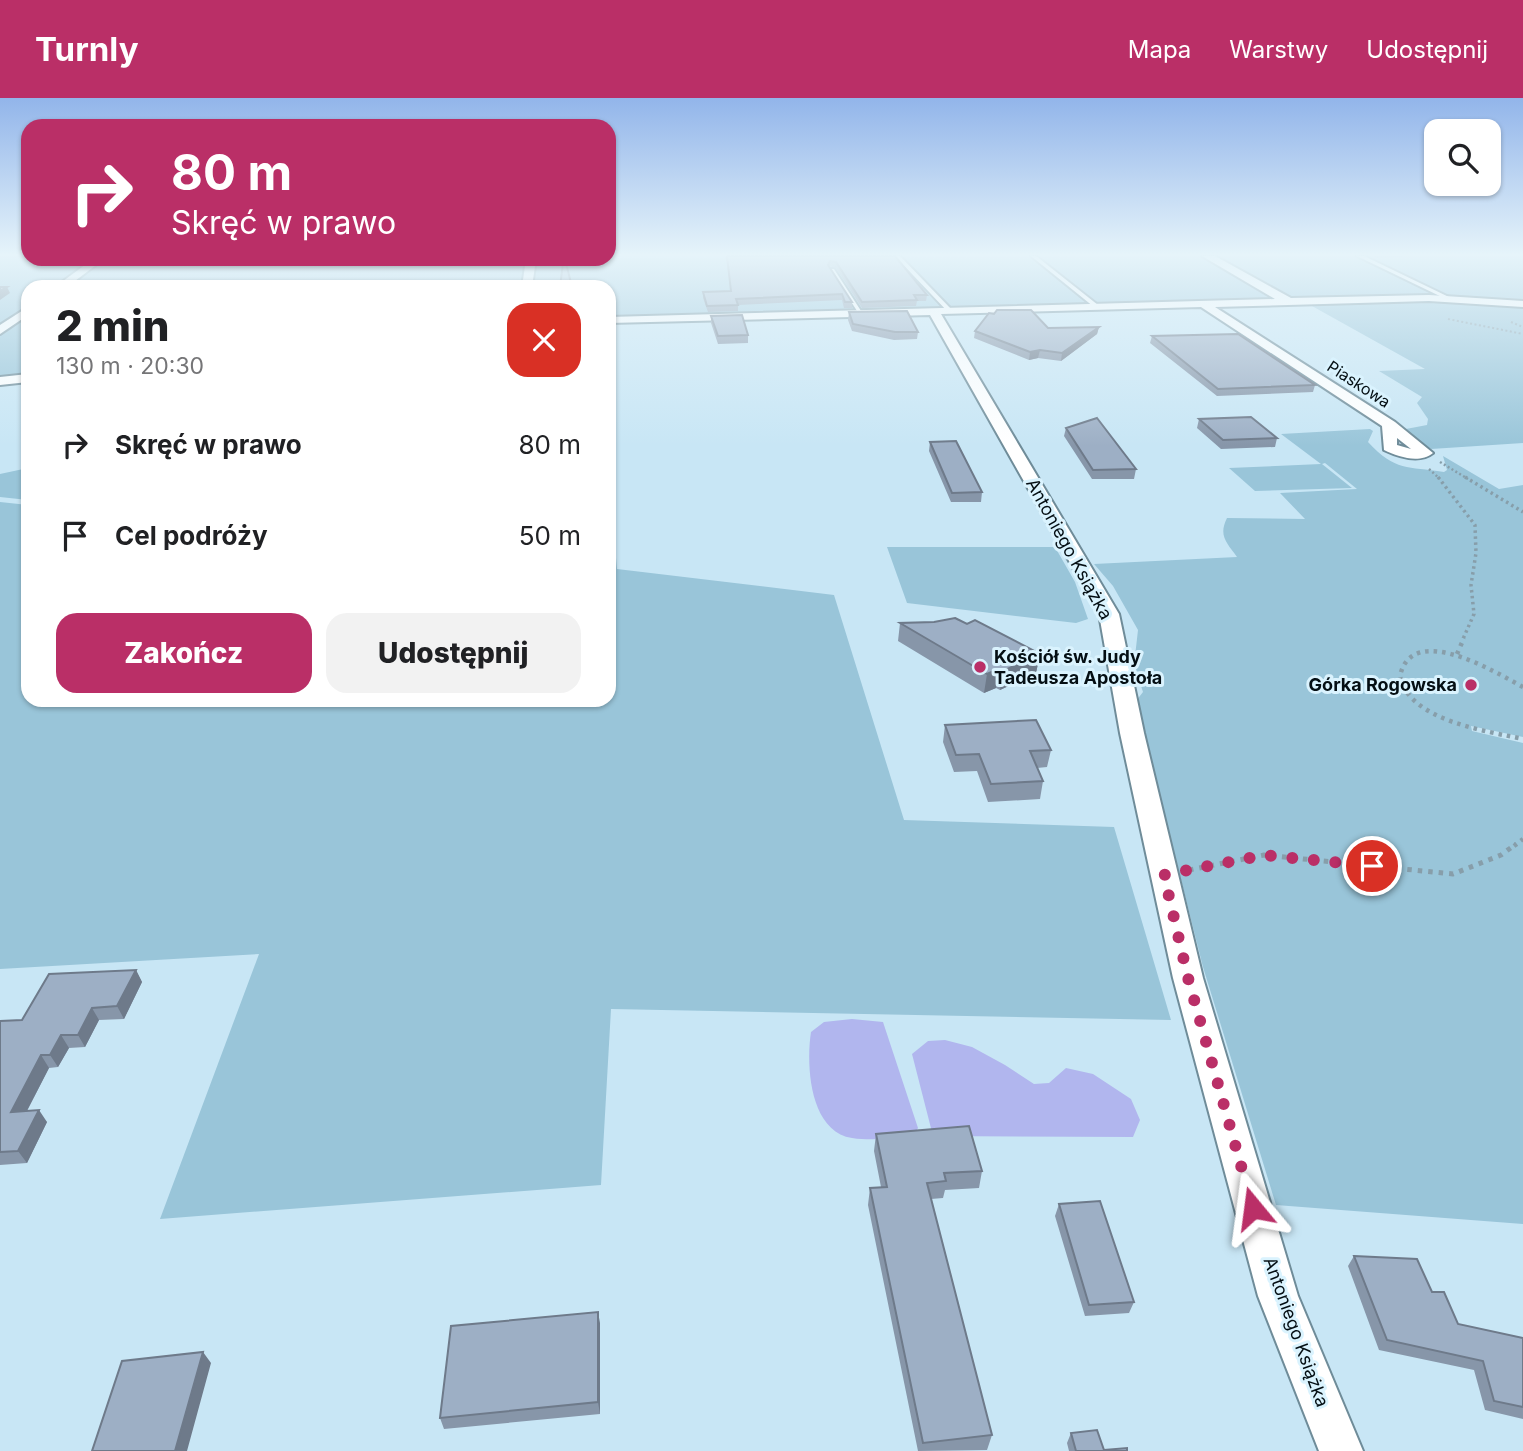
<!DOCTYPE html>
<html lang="pl">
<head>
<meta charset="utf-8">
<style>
  :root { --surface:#fff; --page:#f2f2f2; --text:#202124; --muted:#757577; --accent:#ba2f67 }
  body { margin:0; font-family:Inter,sans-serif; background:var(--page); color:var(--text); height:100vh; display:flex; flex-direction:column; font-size:26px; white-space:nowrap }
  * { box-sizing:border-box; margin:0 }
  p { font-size:23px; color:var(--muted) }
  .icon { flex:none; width:38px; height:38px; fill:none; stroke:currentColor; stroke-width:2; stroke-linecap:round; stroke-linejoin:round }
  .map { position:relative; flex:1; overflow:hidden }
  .side { position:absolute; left:21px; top:182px; width:595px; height:427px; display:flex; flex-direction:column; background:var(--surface); border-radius:21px; box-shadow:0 2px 5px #0004 }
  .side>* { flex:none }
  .hud { position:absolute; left:21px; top:21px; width:595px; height:147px; border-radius:21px; box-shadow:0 2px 5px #0004; background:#ba2f67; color:#fff; overflow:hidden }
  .controls { position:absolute; left:1424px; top:21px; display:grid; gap:14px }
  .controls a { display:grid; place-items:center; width:77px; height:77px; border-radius:14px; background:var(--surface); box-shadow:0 2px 5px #0004; font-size:35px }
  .pin { position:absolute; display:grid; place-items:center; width:60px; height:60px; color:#fff; margin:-30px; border:4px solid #fff; border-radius:50%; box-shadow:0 2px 7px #0007 }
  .me { position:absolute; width:77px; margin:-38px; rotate:344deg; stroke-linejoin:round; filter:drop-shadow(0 0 5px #0008) }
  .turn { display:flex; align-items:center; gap:24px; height:147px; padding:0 35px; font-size:32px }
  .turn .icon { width:91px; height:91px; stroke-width:2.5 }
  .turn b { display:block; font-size:49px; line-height:60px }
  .round { display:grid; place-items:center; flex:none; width:74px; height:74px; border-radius:21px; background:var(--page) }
  .head { display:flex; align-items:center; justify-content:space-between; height:119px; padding:0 35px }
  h1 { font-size:42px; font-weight:800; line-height:52px }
  .primary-button { display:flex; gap:14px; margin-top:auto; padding:14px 35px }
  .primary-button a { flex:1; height:80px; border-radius:21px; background:var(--accent); color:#fff; font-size:28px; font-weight:800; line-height:80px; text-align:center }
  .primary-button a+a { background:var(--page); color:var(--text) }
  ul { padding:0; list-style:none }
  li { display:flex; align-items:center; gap:21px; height:91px; padding:0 35px }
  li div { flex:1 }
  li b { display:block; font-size:26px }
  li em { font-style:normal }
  header { display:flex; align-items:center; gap:42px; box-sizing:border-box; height:98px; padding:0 35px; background:var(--accent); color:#fff }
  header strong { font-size:33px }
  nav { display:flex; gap:38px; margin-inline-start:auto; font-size:24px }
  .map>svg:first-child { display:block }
  .green { fill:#99c5d9 }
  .water { fill:#b1b6ee }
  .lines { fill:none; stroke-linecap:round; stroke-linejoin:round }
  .lane-casing { stroke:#6f8c99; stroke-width:4 }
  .street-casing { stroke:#6f8c99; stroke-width:4 }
  .path-far4 { stroke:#879eaa; stroke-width:2; stroke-dasharray:2 2.5; stroke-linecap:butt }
  .path-far3 { stroke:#879eaa; stroke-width:2.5; stroke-dasharray:2 2.5; stroke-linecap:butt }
  .path-far2 { stroke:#879eaa; stroke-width:3.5; stroke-dasharray:2.5 3.5; stroke-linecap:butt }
  .path-far1 { stroke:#879eaa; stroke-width:4.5; stroke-dasharray:3.5 5; stroke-linecap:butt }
  .path { stroke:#879eaa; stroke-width:5; stroke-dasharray:4.5 6; stroke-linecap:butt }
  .lane { fill:#fff; fill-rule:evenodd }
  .street { fill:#fff; fill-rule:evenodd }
  .wall { fill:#8796a9 }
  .shaded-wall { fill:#6e7a8a }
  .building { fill:#9dafc5; stroke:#6e7a8a; stroke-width:2 }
  .route { stroke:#ba2f67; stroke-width:12; stroke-dasharray:0 21.6 }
  .poi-dot { fill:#ba2f67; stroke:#daf3fe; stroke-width:2.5 }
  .labels { text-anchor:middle; stroke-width:6; stroke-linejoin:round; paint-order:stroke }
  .far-street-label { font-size:16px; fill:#040e13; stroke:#daf3fe }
  .street-label { font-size:18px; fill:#040e13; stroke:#daf3fe }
  .poi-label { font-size:18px; font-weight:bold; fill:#040e13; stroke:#daf3fe; text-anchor:start }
</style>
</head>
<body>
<header>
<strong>Turnly</strong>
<nav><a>Mapa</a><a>Warstwy</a><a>Udostępnij</a></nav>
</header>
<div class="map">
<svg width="1523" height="1353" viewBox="0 0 1523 1353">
  <rect width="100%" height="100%" fill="#c8e6f5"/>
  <!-- green -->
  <path class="green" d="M0,158H28V161L1523,158V203L1417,198L609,220V189H28V278L0,281Z
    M1431,202L1523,207V345L1431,351L1405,334L1406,331L1427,327L1428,321L1417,305L1422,299L1379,273L1425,271L1312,208L1291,206Z
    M1370,331L1373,333L1368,344C1396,374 1407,368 1444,374L1447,372L1443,358L1499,391L1523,387V639L1471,628L1472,633L1523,645V1126L1276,1107L1203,869L1136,603L1143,594L1134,567L1138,532L1113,488L1094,466L1237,459C1227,445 1218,438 1227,420L1305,421L1280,395L1357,391L1325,365L1322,366L1352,390L1255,393L1229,370L1321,366L1281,336Z
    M28,370V402L0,399V376Z
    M609,382L617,471L834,497L904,722L1114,729L1171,922L611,911L601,1087L160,1121L259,856L0,871V404L28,407V602H609Z
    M887,449H1055L1075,484L1088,521L1076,525L907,505Z"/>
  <!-- water -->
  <path class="water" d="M852,921L883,924L918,1030L912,1040C892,1040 871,1043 852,1040C809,1033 806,966 811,934L824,924Z
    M945,942L972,949L1005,967L1034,986L1049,985L1066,970L1093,976L1131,1001L1140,1022L1133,1039L933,1038L912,956L928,943Z"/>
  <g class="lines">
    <!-- lane casing -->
    <g class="lane-casing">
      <path id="lane" d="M895,158H900L952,212V214H948Z
        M1031,158H1036L1098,207V209H1094Z
        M1357,158H1364L1453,201L1448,202Z
        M830,171H834L863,216H859Z"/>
    </g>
    <!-- street casing -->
    <g class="street-casing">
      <path id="street" d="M1202,158H1215L1291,200L1429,197L1523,203V209L1429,203L1215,209L1395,324L1433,355C1419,366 1399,359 1384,352L1382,328L1201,209L941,216L1119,516L1144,635L1203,880L1298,1198L1363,1353H1319L1258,1198L1173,880L1120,635L1099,516L930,217L609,225V219L1275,201ZM1397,340L1411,351L1397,347Z
        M93,161H104L67,189H55Z
        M526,161H536L532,189H522Z
        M28,209V217L0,236V227Z
        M28,276V284L0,287V279Z"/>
    </g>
    <!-- path-far4 -->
    <path class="path-far4" d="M1448,221L1523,236
      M1511,224L1523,229"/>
    <!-- path-far3 -->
    <path class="path-far3" d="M1440,364L1468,381
      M1429,371L1440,381"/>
    <!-- path-far2 -->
    <path class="path-far2" d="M1438,379L1475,427L1476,455L1471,487L1474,516L1463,541
      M1465,379L1523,414"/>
    <!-- path-far1 -->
    <path class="path-far1" d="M1457,556L1464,540
      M1523,589C1495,574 1412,523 1400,578C1409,623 1487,633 1523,641
      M1514,748L1523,741"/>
    <!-- path -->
    <path class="path" d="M1189,772L1264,757L1453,776L1501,757L1516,746"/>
    <!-- lane -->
    <use href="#lane" class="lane"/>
    <!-- street -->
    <use href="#street" class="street"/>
  </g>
  <!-- wall -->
  <path class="wall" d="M725,158H895L927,197L926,203H917L916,208L862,210L836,170L830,168V169L852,204V210H844L842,202L738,207V213L708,214L703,200V194L731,193L727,165Z
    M1372,158H1420L1376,160Z
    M30,161H82L75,165L32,166Z
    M849,214L918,234L917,241L894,242L852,233L848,222Z
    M711,218L748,237V245L718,246L711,225Z
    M1099,229L1097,236L1061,263L1038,260L1029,262L974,240L975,233Z
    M1152,238L1315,287L1313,294L1217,298L1150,245Z
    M1199,321L1277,340L1275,349L1221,351L1197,330Z
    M1066,330L1136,371L1134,381H1092L1064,338Z
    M930,344L982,394L981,404H951L929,353Z
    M900,525L967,526L1040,556L1036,575L1000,592L996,590L984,595L898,543Z
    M945,627L1051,652L1047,669L1037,670L1043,683L1040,701L988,704L977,673L954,674L943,644Z
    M136,872L142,884L124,921L99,922L85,949L69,950L58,969L49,970L27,1013L47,1024L27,1065L0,1067V923L22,922Z
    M876,1036L982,1073L979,1090L945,1092L943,1100L931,1101L992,1337L987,1352L918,1353L868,1107L870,1090L881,1089L874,1053Z
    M1059,1106L1134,1204L1129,1215L1085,1218L1055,1118Z
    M1354,1158L1432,1194L1458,1226L1523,1240V1321L1485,1312L1474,1272L1379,1252L1348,1168Z
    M600,1225V1316L444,1331L440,1320Z
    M1071,1335L1104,1352L1127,1353H1069L1067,1345Z"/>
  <!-- shaded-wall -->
  <path class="shaded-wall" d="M74,161H82L75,165Z
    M7,189L10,195L0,202V193Z
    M1099,229L1097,236L1061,263L1062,255Z
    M1040,252L1038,260L1029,262L1030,254Z
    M1040,556L1036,575L1000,592L1003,573Z
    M998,571L996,590L984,595L987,576Z
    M136,872L142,884L124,921L117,908Z
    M92,910L99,922L85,949L78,937Z
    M61,937L69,950L58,969L50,957Z
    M41,957L49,970L20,1026L11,1014Z
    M39,1012L47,1024L27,1065L18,1053Z
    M598,1214L600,1225V1316L598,1304Z
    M203,1254L211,1265L187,1353H175Z"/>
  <!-- building -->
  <path class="building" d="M727,158H895L927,197H914L917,202L862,204L836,164L830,163L828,167L852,204H845L842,196L736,201L738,207L707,208L703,194L731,193Z
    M563,165H566L572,189H560Z
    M0,189H7L0,193Z
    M997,212H1031L1048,230L1099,229L1062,255L1040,252L1030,254L975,233L989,215L994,216Z
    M907,213L918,234H895L853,226L849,214Z
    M742,217L748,237L718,238L711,218Z
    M1238,236L1315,287L1218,291L1152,238Z
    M1251,319L1277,340L1223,342L1199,321Z
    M1097,320L1136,371L1093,372L1066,330Z
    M956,343L982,394L952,395L930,344Z
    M955,520L967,526L975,522L1040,556L1003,573L998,571L987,576L900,525L934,524Z
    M1036,622L1051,652L1030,653L1043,683L991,686L979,656L956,657L945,627Z
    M136,872L117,908L92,910L78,937H61L50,957H41L11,1014L39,1012L18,1053L0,1054V923L22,922L49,876Z
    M969,1028L982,1073L944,1075L946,1083L927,1085L992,1337L923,1345L870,1090L887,1089L876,1036Z
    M1100,1103L1134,1204L1089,1207L1059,1106Z
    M1354,1158L1417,1161L1432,1194H1444L1458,1226L1523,1240V1309L1494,1303L1483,1263L1387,1242Z
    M598,1214V1304L440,1320L451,1228Z
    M203,1254L175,1353H92L122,1263Z
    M1097,1332L1104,1352L1127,1350V1353H1076L1071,1335Z"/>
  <!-- sky -->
  <linearGradient id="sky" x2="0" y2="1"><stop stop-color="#92b5ea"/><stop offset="0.45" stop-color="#e6f4fa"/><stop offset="1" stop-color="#e6f4fa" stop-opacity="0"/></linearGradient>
  <rect width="1523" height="348" fill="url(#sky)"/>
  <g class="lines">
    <!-- route -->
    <path class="route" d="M1253,1110L1188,880L1164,777L1264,757L1372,768"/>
  </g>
  <!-- markers -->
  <g class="poi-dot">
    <circle cx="980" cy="569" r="7"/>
    <circle cx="1471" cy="587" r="7"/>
  </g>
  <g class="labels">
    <!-- far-street labels -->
    <g class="far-street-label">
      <text transform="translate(1359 286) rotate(33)" y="6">Piaskowa</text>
    </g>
    <!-- street labels -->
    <g class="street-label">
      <text transform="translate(1069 451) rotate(61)" y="6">Antoniego Książka</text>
      <text transform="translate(1296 1234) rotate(70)" y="6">Antoniego Książka</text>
    </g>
    <!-- poi labels -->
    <g class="poi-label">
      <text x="994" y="565">Kościół św. Judy<tspan x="994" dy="21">Tadeusza Apostoła</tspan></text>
      <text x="1457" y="593" text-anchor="end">Górka Rogowska</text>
    </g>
  </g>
</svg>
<div class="controls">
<a><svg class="icon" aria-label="search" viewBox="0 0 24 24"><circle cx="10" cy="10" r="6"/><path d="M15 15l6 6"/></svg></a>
</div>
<div class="pin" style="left:1372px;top:768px;background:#d93025"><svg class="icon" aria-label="arrive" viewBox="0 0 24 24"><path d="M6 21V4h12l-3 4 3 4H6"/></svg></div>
<svg class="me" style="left:1253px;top:1110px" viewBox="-20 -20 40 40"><path d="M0-17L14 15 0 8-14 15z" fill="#ba2f67" stroke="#fff" stroke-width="4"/></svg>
<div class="hud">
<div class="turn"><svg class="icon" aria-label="right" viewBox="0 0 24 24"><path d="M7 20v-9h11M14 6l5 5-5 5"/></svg><div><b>80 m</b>Skręć w prawo</div></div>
</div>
<section class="side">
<div class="head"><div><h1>2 min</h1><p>130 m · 20:30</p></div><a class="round" style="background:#d93025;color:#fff"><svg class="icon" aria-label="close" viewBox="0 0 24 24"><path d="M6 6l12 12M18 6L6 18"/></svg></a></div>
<ul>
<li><svg class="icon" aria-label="right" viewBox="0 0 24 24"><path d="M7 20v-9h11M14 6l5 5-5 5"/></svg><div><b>Skręć w prawo</b></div><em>80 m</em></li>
<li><svg class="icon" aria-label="arrive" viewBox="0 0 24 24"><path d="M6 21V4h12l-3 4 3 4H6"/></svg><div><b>Cel podróży</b></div><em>50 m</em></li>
</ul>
<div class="primary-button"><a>Zakończ</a><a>Udostępnij</a></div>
</section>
</div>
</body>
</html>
